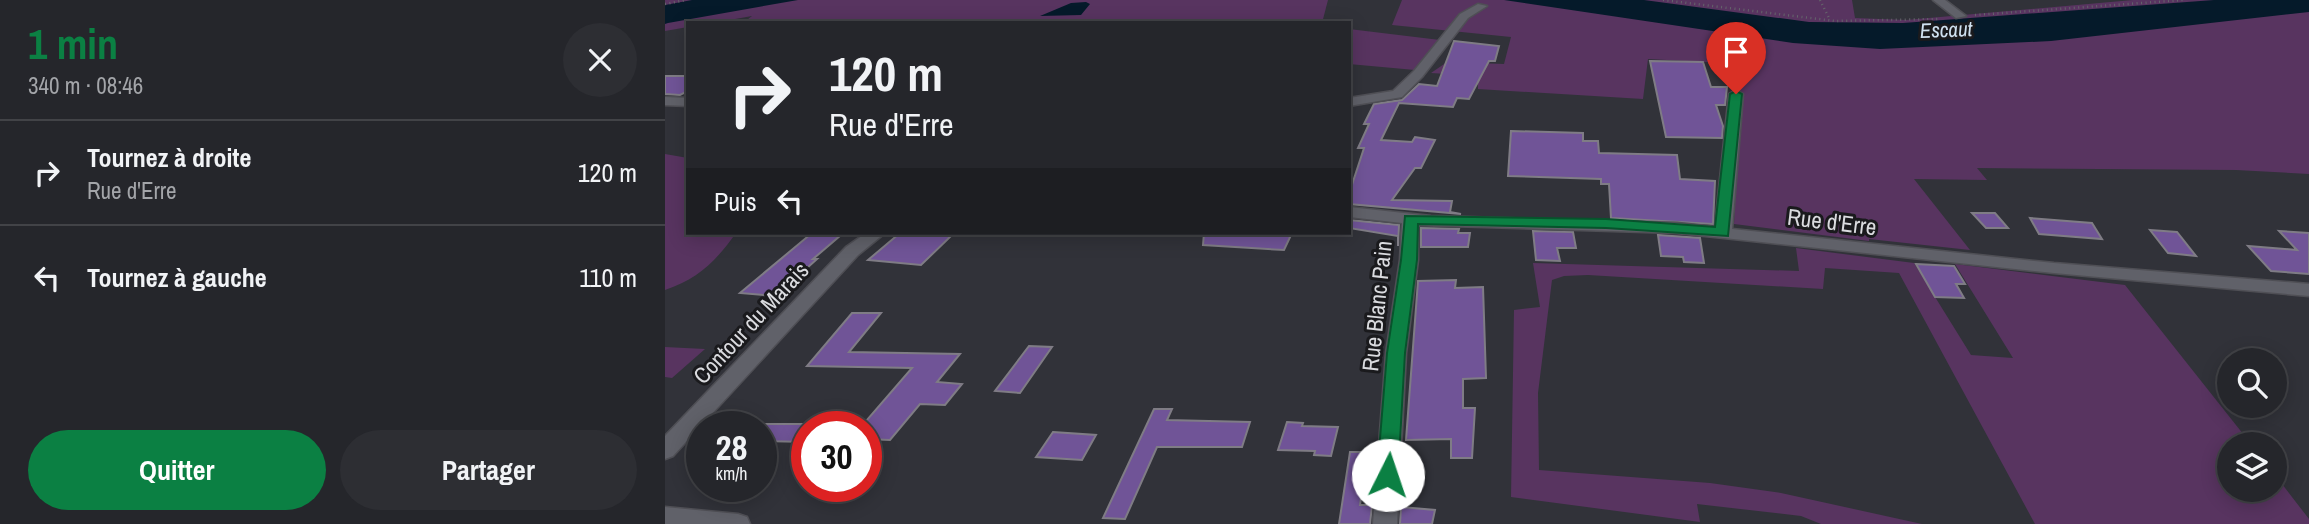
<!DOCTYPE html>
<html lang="fr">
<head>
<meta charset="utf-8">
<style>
  :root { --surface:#25262b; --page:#2d2e33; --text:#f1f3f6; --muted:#a3a5a9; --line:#424347; --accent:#0b8043 }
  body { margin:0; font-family:"Archivo Narrow",sans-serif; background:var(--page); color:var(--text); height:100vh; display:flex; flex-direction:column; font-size:26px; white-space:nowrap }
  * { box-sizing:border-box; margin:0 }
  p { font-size:23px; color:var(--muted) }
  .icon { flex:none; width:38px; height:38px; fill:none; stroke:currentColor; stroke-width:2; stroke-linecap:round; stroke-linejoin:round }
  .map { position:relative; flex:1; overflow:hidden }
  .drawer { display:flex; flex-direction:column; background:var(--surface); width:665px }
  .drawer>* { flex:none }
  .guide { position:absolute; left:21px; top:21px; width:665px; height:214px; border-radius:0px; box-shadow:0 4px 18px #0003,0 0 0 2px var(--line); background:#25262b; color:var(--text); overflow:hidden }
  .buttons { position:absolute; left:1552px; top:348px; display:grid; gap:14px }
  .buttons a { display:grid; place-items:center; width:70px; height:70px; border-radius:50%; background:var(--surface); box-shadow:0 4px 18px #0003,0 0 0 2px var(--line); font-size:35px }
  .speed { position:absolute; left:21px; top:411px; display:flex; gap:14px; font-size:35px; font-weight:700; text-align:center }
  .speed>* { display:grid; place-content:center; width:91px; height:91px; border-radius:50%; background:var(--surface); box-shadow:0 4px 18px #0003,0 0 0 2px var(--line); line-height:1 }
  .speed small { font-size:18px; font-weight:400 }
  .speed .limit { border:10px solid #d22; background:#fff; color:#111 }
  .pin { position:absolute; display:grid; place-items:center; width:60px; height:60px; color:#fff; margin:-72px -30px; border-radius:50% 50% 50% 0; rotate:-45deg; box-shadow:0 0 7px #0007 }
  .pin .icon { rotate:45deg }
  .me { position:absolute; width:77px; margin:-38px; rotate:4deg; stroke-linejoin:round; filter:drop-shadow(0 0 5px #0008) }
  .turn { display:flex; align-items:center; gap:24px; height:147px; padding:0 28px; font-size:32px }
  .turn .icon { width:91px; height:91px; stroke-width:2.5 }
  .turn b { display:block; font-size:49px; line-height:60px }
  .then { display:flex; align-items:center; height:66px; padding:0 28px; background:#0003; gap:14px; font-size:26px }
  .round { display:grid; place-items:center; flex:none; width:74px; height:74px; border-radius:37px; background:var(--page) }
  .headline { display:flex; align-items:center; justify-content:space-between; height:119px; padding:0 28px }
  h1 { font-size:42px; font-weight:800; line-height:52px; color:var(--accent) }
  .cta { display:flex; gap:14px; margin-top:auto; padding:14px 28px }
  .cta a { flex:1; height:80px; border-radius:42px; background:var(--accent); color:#fff; font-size:28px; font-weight:800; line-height:80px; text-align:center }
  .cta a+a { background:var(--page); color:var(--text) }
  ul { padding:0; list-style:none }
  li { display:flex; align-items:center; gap:21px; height:105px; padding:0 28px; border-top:2px solid var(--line) }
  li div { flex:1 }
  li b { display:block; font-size:26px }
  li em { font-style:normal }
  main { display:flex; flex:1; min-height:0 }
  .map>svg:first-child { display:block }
  .green { fill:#583460 }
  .water { fill:#051a2a }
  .building { fill:#705497; stroke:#7f7c85; stroke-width:2 }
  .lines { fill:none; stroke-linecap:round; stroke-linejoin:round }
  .minor-casing { stroke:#4f4f55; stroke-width:3 }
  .path { stroke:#64656b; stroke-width:2.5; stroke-dasharray:1 3.5; stroke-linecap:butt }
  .minor { fill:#606169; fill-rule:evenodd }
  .route { fill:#0b8043; stroke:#07532c; stroke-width:2 }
  .labels { text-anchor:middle; stroke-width:6; stroke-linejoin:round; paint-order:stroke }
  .far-water-label { font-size:21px; font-style:italic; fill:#d0e1f0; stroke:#1a1a1d }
  .street-label { font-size:23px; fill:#dadbdf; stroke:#1a1a1d }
</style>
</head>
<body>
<main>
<section class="drawer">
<div class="headline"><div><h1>1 min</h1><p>340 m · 08:46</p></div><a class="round"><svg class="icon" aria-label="close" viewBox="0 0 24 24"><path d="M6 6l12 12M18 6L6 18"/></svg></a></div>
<ul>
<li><svg class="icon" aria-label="right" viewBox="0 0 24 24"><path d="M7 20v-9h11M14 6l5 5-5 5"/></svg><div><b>Tournez à droite</b><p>Rue d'Erre</p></div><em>120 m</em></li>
<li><svg class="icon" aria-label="left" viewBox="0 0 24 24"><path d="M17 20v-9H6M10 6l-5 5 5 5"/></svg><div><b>Tournez à gauche</b></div><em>110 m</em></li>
</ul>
<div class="cta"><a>Quitter</a><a>Partager</a></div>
</section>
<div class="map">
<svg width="1644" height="524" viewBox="0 0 1644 524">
  <rect width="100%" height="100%" fill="#313239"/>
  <!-- green -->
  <path class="green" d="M0,0H663L657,23H78L87,16L48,23H23V27L0,31Z
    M737,0H1187L1190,18L1241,20L1468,0H1644V174L1571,170L1312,168L1322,180L1249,179L1305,250L1204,239V241L1069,224L1076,64L983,59L978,99L813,89V76L766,73L782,62L839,64L846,37L727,25Z
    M684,29L775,40L750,70L684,64Z
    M0,154L23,158V233H71C51,261 33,279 0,290Z
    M1131,248L1249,263L1306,355L1348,358L1290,264L1460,285L1586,444H1564V490H1610V475L1644,519V524H1370L1234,273L1160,268L1158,289L923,275L899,276L887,280L873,393L874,470L1045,483L1116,493L1257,524H1156L1136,516L1032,504L1035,522L846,497L849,310L875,307L868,263L1134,271Z
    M0,347L40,349L7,378L0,377Z"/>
  <!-- water -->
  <path class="water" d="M133,0L3,23L0,24V5L27,0Z
    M839,0H979L1144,22L1238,23L1549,0H1644V12L1386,41L1215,49L1128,43Z
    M421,2L425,4L416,15L375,16L406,3Z"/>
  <!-- building -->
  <path class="building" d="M789,41L834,46L830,61H824L804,99L792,98L788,107L734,103L716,140L747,142L750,137L770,140L756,168H750L727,200L787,201L785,212L796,214L684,204V194L699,148H693L704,124H699L709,104L737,100L754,84L772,86Z
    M985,61L1038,62L1046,87H1062L1060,105H1051L1058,126L1057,138L1001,137Z
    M0,76H23V91L15,95L0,94Z
    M846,131L918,133V141H933L934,153L1012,155L1015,179L1050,181L1048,224L946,218L944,184H936V179L843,176Z
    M1307,213H1330L1343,228H1321Z
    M1365,218L1427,223L1437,239L1374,234Z
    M684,220L734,225L733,246V236L684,228Z
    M756,228L794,229L793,233H805L803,247H756Z
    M1485,230L1512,232L1531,256L1503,253Z
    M868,231L908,232L911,248H892L895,261L871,260Z
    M1614,231L1644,233V274L1606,271L1583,246L1632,250Z
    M147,233L176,235L148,259H152L111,296L75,293Z
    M235,233H282L279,236H286L256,265L203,260Z
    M539,233L608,234L627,233L619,250L538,245Z
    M993,235L1035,238L1039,263L1019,262L1018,257L996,256Z
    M1251,264L1289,266L1300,284H1291L1299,298L1270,297Z
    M791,280L790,288L818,287L821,378L798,379V408H810L807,458H786V439L741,440L753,281Z
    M187,313H216L184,352L295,354L272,382L297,384L280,405L255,404L225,440L201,439V421L247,368L142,366Z
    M364,346L387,347L355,393L330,391Z
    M489,409H507L502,420L585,422L577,447H492L460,519L438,518Z
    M622,422L638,423L637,426L673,427L666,456L649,455L650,451L613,450Z
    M96,424H142V442L96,441Z
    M388,432L431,435L417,460L371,457Z
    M685,452H706L703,475H699L695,505H707L705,524H674Z
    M736,507L770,510L767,524H735Z"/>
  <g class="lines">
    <!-- minor casing -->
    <g class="minor-casing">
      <path id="minor" d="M1268,0H1280L1301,16L1291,18Z
        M813,4L822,6L803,18L757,77L737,97L684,106V98L728,91L749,71L795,14Z
        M1071,90L1078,94L1067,229L1389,263L1644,284V296L1389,273L1012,233L753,225V260L741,353L732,524H708L721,353L735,260L737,223L684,217V207L766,216L1012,223L1050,227L1064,94Z
        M0,97L23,98V106L0,105Z
        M201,233H220L193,255L8,456L0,459V436L181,247Z
        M0,507L73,514L82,517L85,524H0Z"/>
    </g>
    <!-- path -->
    <path class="path" d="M998,0L1170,21L1275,19
      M1155,0L1165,20
      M0,4L21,0
      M1310,15L1518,0"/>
    <!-- minor -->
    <use href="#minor" class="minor"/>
  </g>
  <!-- route -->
  <path class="route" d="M1071,91L1077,94L1063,236L941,228L753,224L752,260L740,353L733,475L730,481L723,483L716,481L712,475L722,353L736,260L740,216L941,219L1050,227L1065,94Z"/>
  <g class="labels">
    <!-- far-water labels -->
    <g class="far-water-label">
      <text transform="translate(1281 30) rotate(-2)" y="7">Escaut</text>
    </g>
    <!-- street labels -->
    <g class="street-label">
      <text transform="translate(1167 222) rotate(7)" y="8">Rue d'Erre</text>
      <text transform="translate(712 306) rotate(-84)" y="8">Rue Blanc Pain</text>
      <text transform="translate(86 323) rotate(-47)" y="8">Contour du Marais</text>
    </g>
  </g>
</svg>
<div class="buttons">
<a><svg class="icon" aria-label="search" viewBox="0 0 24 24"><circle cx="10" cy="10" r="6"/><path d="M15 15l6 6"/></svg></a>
<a><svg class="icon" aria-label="layers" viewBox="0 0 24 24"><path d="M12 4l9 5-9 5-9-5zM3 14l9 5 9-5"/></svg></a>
</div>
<div class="speed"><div>28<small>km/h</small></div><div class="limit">30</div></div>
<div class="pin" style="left:1071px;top:94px;background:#d93025"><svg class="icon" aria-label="arrive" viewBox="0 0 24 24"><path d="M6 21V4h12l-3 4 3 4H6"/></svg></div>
<svg class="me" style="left:723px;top:475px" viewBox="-20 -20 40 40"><circle r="19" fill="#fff"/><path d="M0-13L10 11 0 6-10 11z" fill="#0b8043"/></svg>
<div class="guide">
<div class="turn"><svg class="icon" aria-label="right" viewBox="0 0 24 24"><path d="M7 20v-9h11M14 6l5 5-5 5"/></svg><div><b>120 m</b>Rue d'Erre</div></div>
<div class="then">Puis<svg class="icon" aria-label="left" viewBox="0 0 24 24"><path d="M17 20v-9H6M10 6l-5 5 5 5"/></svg></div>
</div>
</div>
</main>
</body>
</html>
